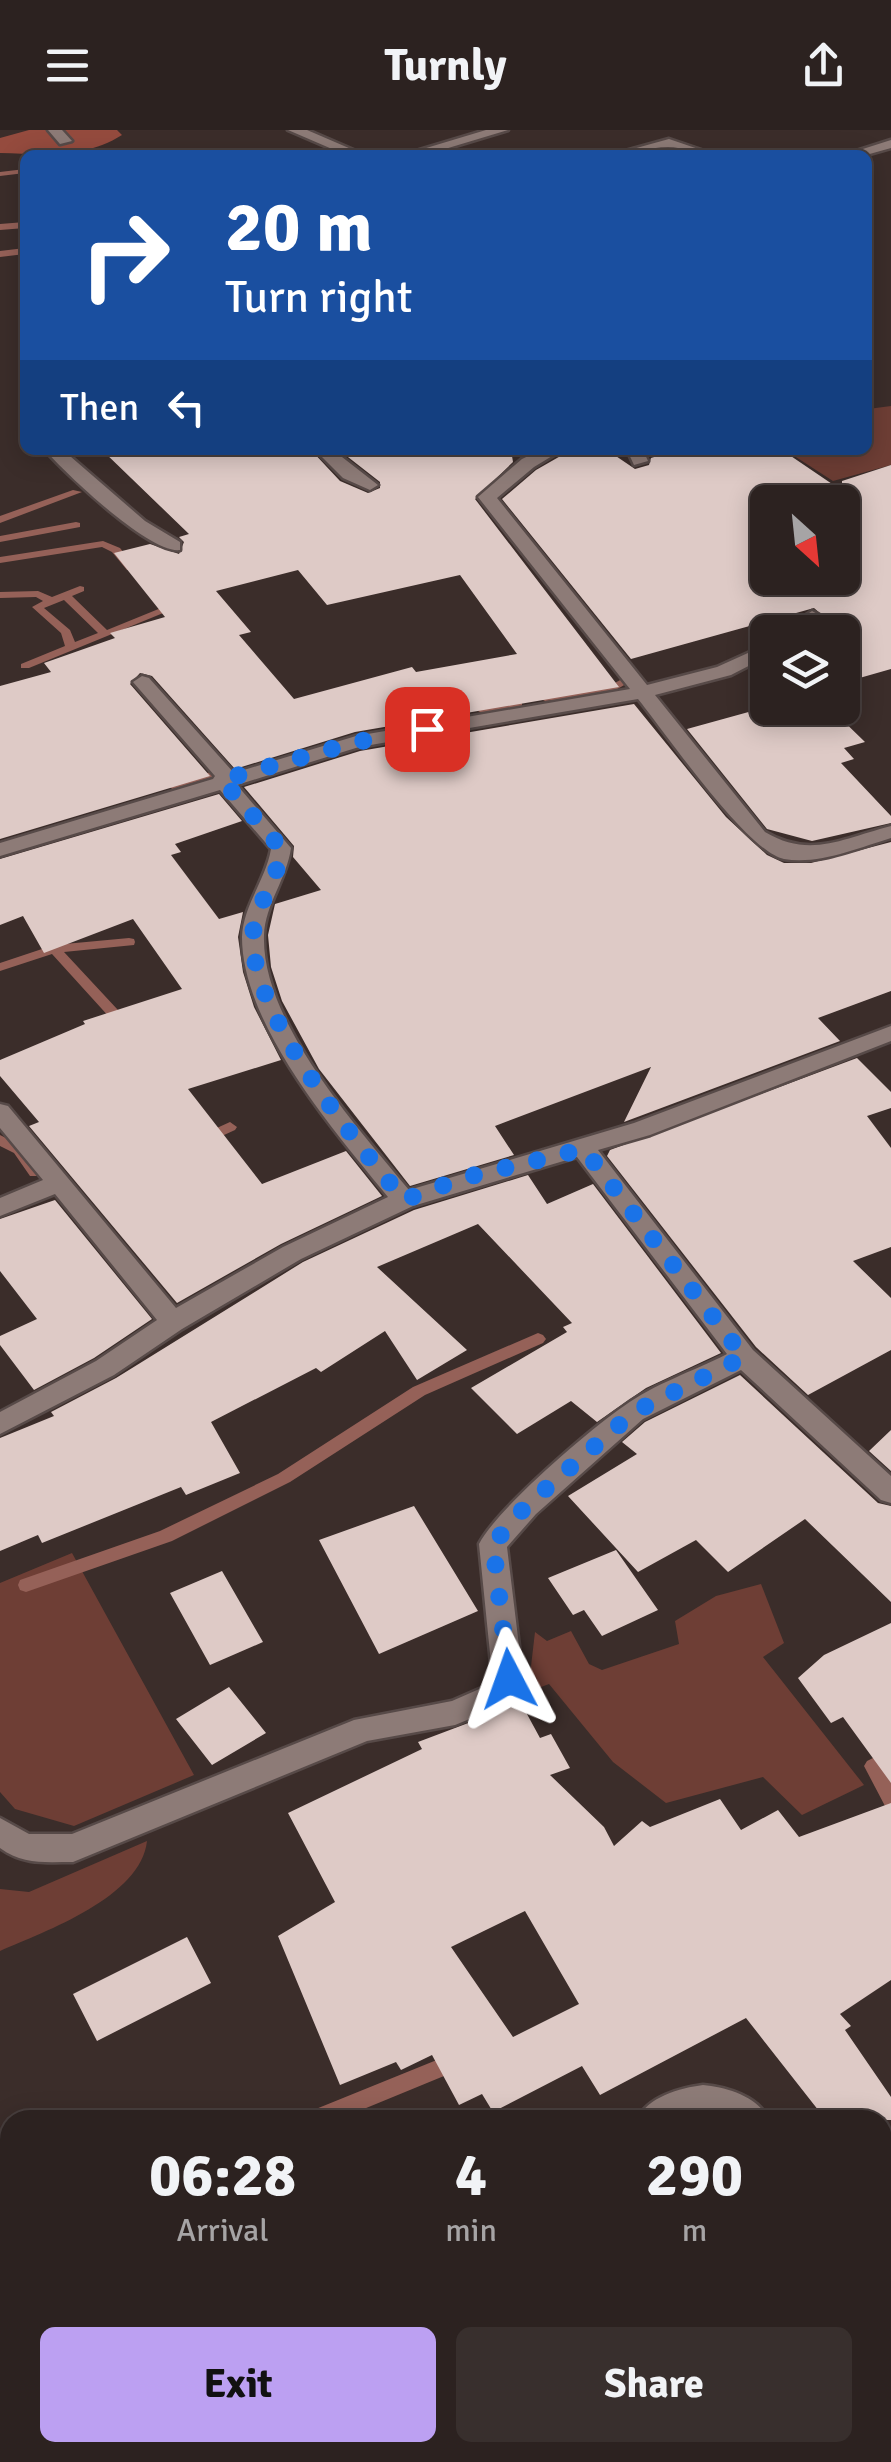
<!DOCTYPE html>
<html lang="en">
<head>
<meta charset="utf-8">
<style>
  :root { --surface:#2c2220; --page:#382f2d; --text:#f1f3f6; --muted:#a6a4a5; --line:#483f3e; --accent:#bca0f2 }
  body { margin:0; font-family:Signika,sans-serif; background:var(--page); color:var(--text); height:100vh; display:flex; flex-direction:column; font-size:38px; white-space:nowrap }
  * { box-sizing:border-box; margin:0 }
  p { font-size:32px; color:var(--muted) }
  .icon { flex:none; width:55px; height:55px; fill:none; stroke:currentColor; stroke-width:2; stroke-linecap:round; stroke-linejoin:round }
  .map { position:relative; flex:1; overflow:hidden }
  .drawer { position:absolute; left:0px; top:1980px; width:892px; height:352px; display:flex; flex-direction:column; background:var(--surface); border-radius:30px 30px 0 0; box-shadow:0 5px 25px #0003,0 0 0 2px var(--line) }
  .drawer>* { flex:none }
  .top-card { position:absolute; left:20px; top:20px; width:852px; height:305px; border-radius:15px; box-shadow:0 5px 25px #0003,0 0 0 2px var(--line); background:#1a4fa0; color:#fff; overflow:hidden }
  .needle { width:65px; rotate:153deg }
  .fabs { position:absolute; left:750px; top:355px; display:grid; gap:20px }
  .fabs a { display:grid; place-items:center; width:110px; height:110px; border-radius:15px; background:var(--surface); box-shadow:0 5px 25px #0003,0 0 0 2px var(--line); font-size:50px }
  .pin { position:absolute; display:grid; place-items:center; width:85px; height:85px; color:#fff; margin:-42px; border-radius:20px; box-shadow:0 5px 15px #0006 }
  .me { position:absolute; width:110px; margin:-55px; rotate:356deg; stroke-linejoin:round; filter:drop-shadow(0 0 8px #0008) }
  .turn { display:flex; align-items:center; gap:35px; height:210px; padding:0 40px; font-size:45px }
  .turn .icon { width:130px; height:130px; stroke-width:2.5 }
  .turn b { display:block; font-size:70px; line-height:85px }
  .then { display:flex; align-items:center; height:95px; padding:0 40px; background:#0003; gap:20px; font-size:38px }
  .eta { display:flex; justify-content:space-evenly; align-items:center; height:170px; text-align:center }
  .eta b { font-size:60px; font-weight:700; line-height:70px }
  .action { display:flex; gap:20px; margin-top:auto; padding:20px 40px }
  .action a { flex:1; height:115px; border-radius:15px; background:var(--accent); color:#111; font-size:40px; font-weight:700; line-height:115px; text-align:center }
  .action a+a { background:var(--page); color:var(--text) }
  header { display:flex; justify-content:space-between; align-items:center; height:130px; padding:0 40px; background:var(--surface); font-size:45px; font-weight:700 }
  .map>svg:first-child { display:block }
  .green { fill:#6e3e35 }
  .forest { fill:#954b3e }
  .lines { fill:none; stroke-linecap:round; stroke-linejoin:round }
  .stream { fill:#956158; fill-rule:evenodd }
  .building { fill:#decac6; fill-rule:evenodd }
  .minor-casing { stroke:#574a48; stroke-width:5 }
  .minor { fill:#8d7b77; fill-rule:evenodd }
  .route { stroke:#1a73e8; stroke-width:18; stroke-dasharray:0 32.4 }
</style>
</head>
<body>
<header><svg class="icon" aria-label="menu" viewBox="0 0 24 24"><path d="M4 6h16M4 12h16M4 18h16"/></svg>Turnly<svg class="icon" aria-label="share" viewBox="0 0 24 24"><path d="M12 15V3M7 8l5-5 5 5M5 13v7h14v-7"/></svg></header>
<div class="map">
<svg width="891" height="2332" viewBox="0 0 891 2332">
  <rect width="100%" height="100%" fill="#3b2d2a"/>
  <!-- green -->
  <path class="green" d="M891,276V335L833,351L785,320H868V279Z
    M72,1423L194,1645L74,1696L15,1679L0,1662V1453Z
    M761,1454L784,1513L763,1527L864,1655L802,1685L763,1647L666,1673L613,1632L549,1554L528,1562L535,1502L547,1511L571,1501L589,1534L602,1540L679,1514L675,1491L716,1466Z
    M147,1711C141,1767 46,1801 0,1821V1759L29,1762Z"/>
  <!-- forest -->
  <path class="forest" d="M29,0H117L122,5C84,29 44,24 0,23V8Z"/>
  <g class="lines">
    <!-- stream -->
    <path class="stream" d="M25,39V43L0,46V42Z
      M25,92V98L0,100V94Z
      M25,118V124L0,127V121Z
      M73,360L82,362L0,393V386Z
      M76,392L80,393V397L0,412V406Z
      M103,411L120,418L136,438L135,440H127L112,422L102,417L0,433V427Z
      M80,456L84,457V461L72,466L107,500L161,478L155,470L156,468H164L173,479L29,538H21V534L65,516L61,503L32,477L43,471L36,467L0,468V462L38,461L52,467ZM64,470L98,503L75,512L70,500L44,478Z
      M622,549L628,552L626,554L607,565L545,571L539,568L545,565L604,559Z
      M518,571L522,572V576L484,584L478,581L480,579Z
      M211,642L217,646L215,649L174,660L168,656L170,653Z
      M129,808L134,809L135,812L134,815L64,822L131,894L133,897L126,901L121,900L52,824L0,841V833L54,815Z
      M230,992L237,997L235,1000L202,1015L195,1010L197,1007Z
      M0,1005L24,1017L42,1042L40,1046H30L14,1023L0,1016Z
      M538,1203L543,1205L546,1209L543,1213L425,1265L290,1352L172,1411L26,1462L20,1460L18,1455L20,1450L160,1401L278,1344L413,1257Z
      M873,1628L879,1631L891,1652V1678L885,1676L864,1636L867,1631Z
      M454,1923L461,1925L464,1932L461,1939L337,1990H303L306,1983Z
      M0,2079L10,2084V2107L0,2102Z
      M10,2317V2322H32L26,2332H2L4,2321Z
      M118,2322H143L138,2332H113Z
      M477,2322H499L501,2332H479Z
      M637,2322H659L656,2332H634Z"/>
  </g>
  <!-- building -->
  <path class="building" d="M102,320H311L340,351L368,363L380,358V352L339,320H511L513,332L475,369L619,557L355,602L235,639L152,546L140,543L130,554L210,646L0,709V556L51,542L44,533L115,508L110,503L165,487L114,423L150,414L179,424L184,412L179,407L189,404ZM298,440L327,475L460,445L517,524L416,542L412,537L294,569L239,505L251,502L216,461Z
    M571,320H607L635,339L649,335L651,328L677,320H701L707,325L722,320H782L838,358L790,372H768V448H842V351L891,335V539L842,553V502L814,478L631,529L502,369L536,340Z
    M634,574L726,687L767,725L784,733H811L891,712V861L818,888L840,911L624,992L651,937L495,996L514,1025L410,1056L319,939L282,871L271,837L268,805L275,774L321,760L293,727L294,716L244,657L360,621Z
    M763,578H830L865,612L844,618L854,629L841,633L891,686V693L812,711L767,699L687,599Z
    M219,664L242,691L175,714L181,722L171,725L219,789L243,782L238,807L243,842L254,877L281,930L188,959L262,1054L346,1021L382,1066L281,1114L177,1173L29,996L39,992L0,946V930L85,894L83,891L182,859L133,789L44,823L23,786L0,795V729Z
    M857,928L891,962V978L867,986L891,1018V1117L853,1131L891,1168V1220L808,1265L756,1217L607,1026L610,1020Z
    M528,1045L547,1074L593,1054L721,1223L646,1258L597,1292L571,1271L517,1304L471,1258L567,1202L563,1197L572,1193L478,1094L377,1137L467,1220L417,1250L385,1201L321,1242L316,1238L211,1292L240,1343L186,1365L181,1357L42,1413L38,1405L0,1421V1308L54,1286L51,1282L116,1248L303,1132L414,1080Z
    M55,1070L152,1189L94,1228L34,1260L0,1215V1206L37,1189L0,1141V1089Z
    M740,1245L878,1373L891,1376V1472L805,1389L728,1442L696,1410L638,1442L568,1366L637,1324L622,1312L645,1292Z
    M891,1300V1341L869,1321Z
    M414,1376L478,1481L379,1524L319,1410Z
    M616,1420L658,1480L602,1506L584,1480L573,1485L548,1448Z
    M222,1441L263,1512L210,1535L170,1463Z
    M891,1493V1653L843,1587L831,1593L798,1548L824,1525Z
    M229,1557L266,1603L212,1635L176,1589Z
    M521,1573L540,1608L551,1604L570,1638L550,1645L604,1697L614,1716L642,1691L650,1697L720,1669L741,1700L778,1680L799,1707L891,1673V1850L840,1884L851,1896L845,1900L891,1967V1990H826L746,1888L600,1965L582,1936L493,1982L482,1964L459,1975L432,1925L401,1940L396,1932L340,1955L278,1806L335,1772L288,1683L422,1619L418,1612ZM525,1781L579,1874L513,1907L451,1817Z
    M187,1807L211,1853L97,1911L73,1864Z"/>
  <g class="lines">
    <!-- minor casing -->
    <g class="minor-casing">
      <path id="minor" d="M48,0H62L72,11L60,14Z
        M288,0H307L365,25H346Z
        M486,0H508L425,25H403Z
        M669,9L716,25C699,25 683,17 668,17C649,17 631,25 611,25Z
        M891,10V18L866,25H844Z
        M45,320H63L145,391L180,412V420C150,424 66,344 45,320Z
        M315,320H333L378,355L370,360L343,348Z
        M541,320H562L534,337L497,368L647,555L717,537L768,514V526L731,545L655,565L765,702C810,729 844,708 891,696V708C858,718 819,735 784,729C747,722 665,602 638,569L359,617L237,655L291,718C287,748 265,775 264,805C261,891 357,997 409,1060L634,993L891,896V911L650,1005L598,1020L753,1220L891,1346V1373L881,1370L741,1240L643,1289L536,1384L507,1417L523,1549L513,1571L455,1595L367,1611L73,1732C45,1732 23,1735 0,1718V1688L29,1704H72L354,1590L452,1571L493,1553L479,1414C497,1379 589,1300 624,1276C654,1254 694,1241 727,1224L577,1027L413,1076L301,1129L182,1199L114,1245L0,1304V1282L96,1231L157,1190L55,1064L0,1086V1068L43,1050L0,998V974L8,976L176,1178L283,1117L388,1067C335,1002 242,895 242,807C243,776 266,749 271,719L220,660L0,726V713L213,649L215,646L133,552L142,546L149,548L234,643L356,606L630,559L478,367L522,329Z
        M627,320H643L648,331L634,335Z
        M812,481L821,486L801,502H781Z
        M703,1955C727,1957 759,1967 769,1990H637C647,1967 680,1958 703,1955Z
        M882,2138L891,2141V2184L882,2181Z"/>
    </g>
    <!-- minor -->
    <use href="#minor" class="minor"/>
  </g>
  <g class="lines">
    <!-- route -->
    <path class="route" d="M427,599L356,612L222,650L281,718C278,753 256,772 253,804C248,881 356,1012 404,1070L463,1048L584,1019L744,1227L634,1282L526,1376L493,1414L509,1549"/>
  </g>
</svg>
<div class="fabs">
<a><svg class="needle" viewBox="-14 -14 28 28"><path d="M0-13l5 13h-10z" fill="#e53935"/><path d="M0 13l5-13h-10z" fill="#a6a4a5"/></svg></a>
<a><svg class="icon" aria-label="layers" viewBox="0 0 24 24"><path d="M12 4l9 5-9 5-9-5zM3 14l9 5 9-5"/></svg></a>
</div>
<div class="pin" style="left:427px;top:599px;background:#d93025"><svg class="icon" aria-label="arrive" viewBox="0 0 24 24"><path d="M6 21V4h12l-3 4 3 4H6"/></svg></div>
<svg class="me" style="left:509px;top:1549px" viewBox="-20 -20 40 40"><path d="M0-17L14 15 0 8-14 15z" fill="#1a73e8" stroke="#fff" stroke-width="4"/></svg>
<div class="top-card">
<div class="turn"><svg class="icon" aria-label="right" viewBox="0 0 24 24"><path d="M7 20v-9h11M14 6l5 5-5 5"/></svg><div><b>20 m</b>Turn right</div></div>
<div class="then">Then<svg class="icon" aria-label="left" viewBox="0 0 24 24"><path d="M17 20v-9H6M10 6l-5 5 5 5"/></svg></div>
</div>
<section class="drawer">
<div class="eta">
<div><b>06:28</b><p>Arrival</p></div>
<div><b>4</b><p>min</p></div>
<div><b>290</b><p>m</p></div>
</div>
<div class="action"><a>Exit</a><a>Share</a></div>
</section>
</div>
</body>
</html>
